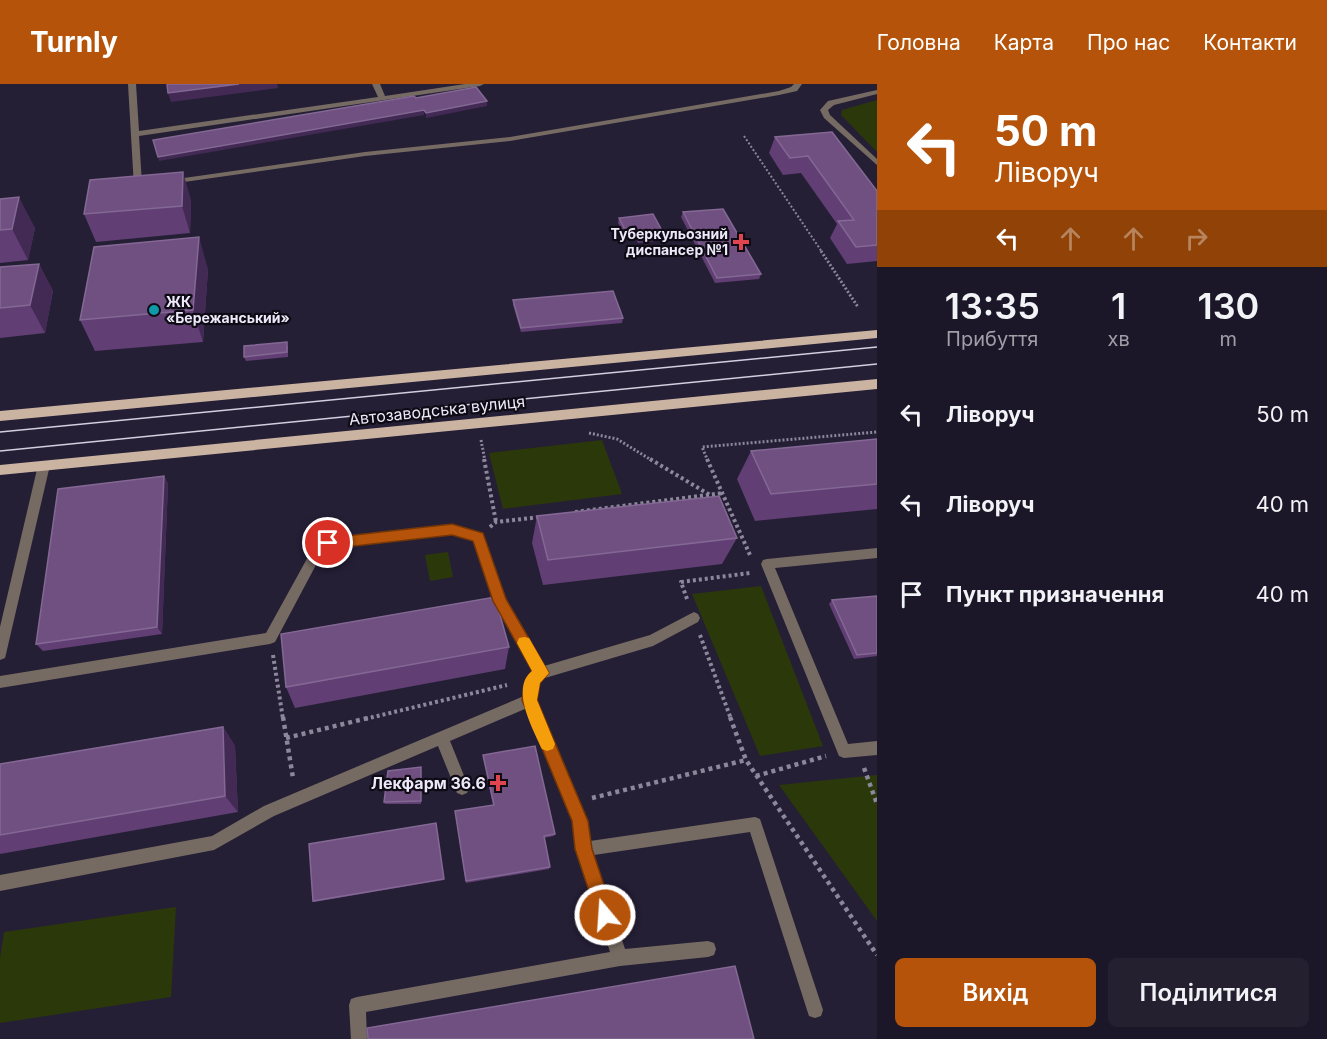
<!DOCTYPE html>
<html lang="uk">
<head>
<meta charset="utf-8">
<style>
  :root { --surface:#1c1728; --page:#252030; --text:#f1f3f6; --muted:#a09fa8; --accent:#b45309 }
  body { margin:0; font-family:Inter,sans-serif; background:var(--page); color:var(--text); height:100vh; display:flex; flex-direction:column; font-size:22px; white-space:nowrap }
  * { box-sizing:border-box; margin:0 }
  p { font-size:20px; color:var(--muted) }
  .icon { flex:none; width:33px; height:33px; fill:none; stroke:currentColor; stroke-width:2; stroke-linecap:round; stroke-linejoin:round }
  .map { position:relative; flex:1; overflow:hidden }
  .sheet { display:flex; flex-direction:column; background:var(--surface); width:450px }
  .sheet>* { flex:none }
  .hud { background:#b45309; color:#fff; overflow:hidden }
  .pin { position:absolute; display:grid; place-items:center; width:51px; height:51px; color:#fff; margin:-26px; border:3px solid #fff; border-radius:50%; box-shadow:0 2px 6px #0007 }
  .me { position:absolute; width:66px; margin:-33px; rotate:342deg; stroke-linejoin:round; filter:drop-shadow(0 0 4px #0008) }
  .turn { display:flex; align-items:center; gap:21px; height:126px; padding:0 18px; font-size:27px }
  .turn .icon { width:78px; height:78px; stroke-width:2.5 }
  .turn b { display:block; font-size:42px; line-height:51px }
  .lanes { display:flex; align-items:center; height:57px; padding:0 18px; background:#0003; justify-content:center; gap:30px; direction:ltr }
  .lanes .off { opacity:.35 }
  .eta { display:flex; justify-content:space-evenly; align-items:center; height:102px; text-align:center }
  .eta b { font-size:36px; font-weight:600; line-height:42px }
  .primary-button { display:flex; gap:12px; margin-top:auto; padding:12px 18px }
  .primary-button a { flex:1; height:69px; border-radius:9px; background:var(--accent); color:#fff; font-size:24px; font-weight:600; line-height:69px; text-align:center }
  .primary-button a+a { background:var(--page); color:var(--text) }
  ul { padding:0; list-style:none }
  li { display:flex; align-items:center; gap:18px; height:90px; padding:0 18px }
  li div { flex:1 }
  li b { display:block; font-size:22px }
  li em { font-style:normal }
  header { display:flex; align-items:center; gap:36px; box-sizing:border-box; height:84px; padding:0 30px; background:var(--accent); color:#fff }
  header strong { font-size:28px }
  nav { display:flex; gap:33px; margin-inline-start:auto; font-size:21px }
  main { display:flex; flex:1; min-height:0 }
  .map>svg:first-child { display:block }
  .green { fill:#2b380a }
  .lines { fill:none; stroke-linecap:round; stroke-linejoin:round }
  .path-far3 { stroke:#8c879a; stroke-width:2; stroke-dasharray:2 2; stroke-linecap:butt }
  .path-far2 { stroke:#8c879a; stroke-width:3; stroke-dasharray:2 2; stroke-linecap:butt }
  .path-far1 { stroke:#8c879a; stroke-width:4; stroke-dasharray:3 3; stroke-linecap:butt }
  .path { stroke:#8c879a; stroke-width:4.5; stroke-dasharray:4 4; stroke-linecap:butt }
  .lane { fill:#766b62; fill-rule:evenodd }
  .street { fill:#766b62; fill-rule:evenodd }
  .primary { fill:#cbb3a1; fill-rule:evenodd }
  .tram { stroke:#d3cfdf; stroke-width:1.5 }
  .wall { fill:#613e73 }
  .shaded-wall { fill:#422a55 }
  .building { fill:#705081; stroke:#836894; stroke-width:1.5 }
  .route { fill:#b45309; stroke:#753606; stroke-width:1.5 }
  .slow { fill:#f59e0b }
  .health-dot { fill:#e0444e; stroke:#0e0b15; stroke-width:2 }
  .culture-dot { fill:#0f9aa8; stroke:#0e0b15; stroke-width:2 }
  .labels { text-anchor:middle; stroke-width:4.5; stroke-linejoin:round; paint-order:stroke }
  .far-poi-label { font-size:14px; font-weight:bold; fill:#ede9f9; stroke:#0e0b15; text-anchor:end }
  .street-label { font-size:16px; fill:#ede9f9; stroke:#0e0b15 }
  .poi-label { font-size:16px; font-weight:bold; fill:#ede9f9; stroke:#0e0b15; text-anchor:end }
</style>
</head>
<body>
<header>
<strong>Turnly</strong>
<nav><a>Головна</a><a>Карта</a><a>Про нас</a><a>Контакти</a></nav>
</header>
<main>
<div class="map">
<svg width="877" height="955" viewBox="0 0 877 955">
  <rect width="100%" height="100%" fill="#251f36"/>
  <!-- green -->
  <path class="green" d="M877,16V68L841,31L842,26Z
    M602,356L622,410L503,425L489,369Z
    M448,468L453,493L430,497L425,471Z
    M761,502L823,662L760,672L692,510Z
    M877,691V837L779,701Z
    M176,823L171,913L0,939V874L4,848Z"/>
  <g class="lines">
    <!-- path-far3 -->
    <path class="path-far3" d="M744,52L822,168"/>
    <!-- path-far2 -->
    <path class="path-far2" d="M821,167L858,223
      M589,349L617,355L653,377
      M481,356L485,377
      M708,377L702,363L877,348"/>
    <!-- path-far1 -->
    <path class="path-far1" d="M484,375L496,438
      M650,375L710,411
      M707,375L750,471
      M575,428L723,409
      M490,443L496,438L540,433
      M687,515L681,498L750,489
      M700,551L731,635
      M273,571L283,635
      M365,635L507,601"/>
    <!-- path -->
    <path class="path" d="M283,633L293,694
      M730,633L746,676L877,871
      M286,654L372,633
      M864,684L877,720
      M756,692L826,672
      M592,714L746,676"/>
    <!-- lane -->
    <path class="lane" d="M128,0H136L139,47L378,13L372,0H380L385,12L465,0H484L480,2L139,52L142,100L148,102L138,105L134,103Z
      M794,0H802L797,7L779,11L510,57L365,72L170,100L166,98L170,96L365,68L510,53L779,7L791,3Z
      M877,6V10L834,21L828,26L830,31L877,75V81L824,34L820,26L828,17Z
      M452,441L482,450L506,515L544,582L650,551L690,530L694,528L698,530L700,534L698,538L653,562L545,594L539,598L537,616L587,737L590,757L755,733L760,735L823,926L821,932L815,934L809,932L807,926L750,748L594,771L625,865L708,857L714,859L716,865L714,871L708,873L620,882L366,928L367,955H351L349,921L351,915L357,913L610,868L577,765L573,737L527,624L450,657L469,704L467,709L462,711L457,709L438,662L274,732L214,766L0,807V791L212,752L264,722L524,612L526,595L533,587L494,517L473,457L452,451L331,464L317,479L275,558L270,560L0,604V592L266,549L309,471L324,456Z
      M877,464V474L775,484L848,660L877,657V671L844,674L839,672L761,480L763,476L767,475Z"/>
    <!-- street -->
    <path class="street" d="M44,377L50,381L6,570L5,574L0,576V543L38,381Z"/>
    <!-- primary -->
    <path class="primary" d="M877,246V254L0,337V327Z
      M877,295V305L0,391V381Z"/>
    <!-- tram -->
    <path class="tram" d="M0,348L877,263
      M0,367L877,280"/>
  </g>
  <!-- wall -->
  <path class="wall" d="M775,53L877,107V177L847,180L830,154L837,140L801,89L783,91L769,69Z
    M0,115L35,144L28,176L0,179Z
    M191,116L190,149L96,158L84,130Z
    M683,128L761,190L759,195L715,199L681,133Z
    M619,134L665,152L664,156L638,159L633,150L624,151L618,139Z
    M39,180L53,207L45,249L0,254V183Z
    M208,185L203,258L95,267L80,236Z
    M513,216L623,234L622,239L521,248L513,221Z
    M288,262V273L246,277L244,273Z
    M877,355V425L755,437L737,395L751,367Z
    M164,392L168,400L162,550L43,567L36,560Z
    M537,432L737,454L722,480L543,501L532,459Z
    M877,512V572L854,575L829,520L832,516Z
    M509,563L505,585L295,624L286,603Z
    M223,643L235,662L238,728L0,770V680Z
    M483,671L555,750L554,752L544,754L550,783L549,785L466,799L455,727L493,721L483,673Z
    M421,683V720H385L384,718Z
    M444,795V796L314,818L313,817Z"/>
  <!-- shaded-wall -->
  <path class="shaded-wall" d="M239,0H277L278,4L171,18L168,9Z
    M487,17V22L426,34V29Z
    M424,26V31L159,77L158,73Z
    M183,88L191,116L190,149L182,122Z
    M19,113L35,144L28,176L12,145Z
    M199,153L208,185L203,258L193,226Z
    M39,180L53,207L45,249L30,221Z
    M164,392L168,400L162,550L157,543Z
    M223,643L235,662L238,728L225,712Z"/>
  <!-- building -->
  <path class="building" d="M167,0H239L168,9Z
    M476,3L487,17L426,29L424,26L158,73L153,56L414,12L416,14Z
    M832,48L877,107V161L856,163L838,137L854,136L808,72L790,74L775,53Z
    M183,88L182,122L84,130L90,96Z
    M19,113L12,145L0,146V115Z
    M723,125L761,190L717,194L683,128Z
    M653,130L665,152L639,154L635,145L625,146L619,134Z
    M199,153L193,226L80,236L94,163Z
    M39,180L30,221L0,224V183Z
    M613,207L623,234L521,244L513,216Z
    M287,258V268L244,273V262Z
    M877,355V400L771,410L751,367Z
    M164,392L157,543L36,560L58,405Z
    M719,412L737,454L548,476L537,432Z
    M877,512V569L857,571L832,516Z
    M495,513L509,563L286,603L281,550Z
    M223,643L225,712L0,751V680Z
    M535,662L555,750L544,752L550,783L466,797L455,727L494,721L483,671Z
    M421,683V717L384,718L388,687Z
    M436,739L444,795L313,817L309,760Z
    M735,882L754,955H368L367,944Z"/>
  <!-- route -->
  <path class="route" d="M452,440L483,449L506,515L549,589L540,599L537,616L588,737L592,765L614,831L612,837L605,839L599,837L575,765L572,737L522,616L526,595L532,587L493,517L473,457L452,451L328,465L321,459L328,454Z"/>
  <!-- slow -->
  <path class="slow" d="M524,553L529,554L549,589L540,599L537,616L555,660L553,665L547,667L542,665C533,645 510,604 532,587L517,559L519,554Z"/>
  <!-- markers -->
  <g class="health-dot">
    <path d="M738 149h6v6h6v6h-6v6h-6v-6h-6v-6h6z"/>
    <path d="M495 690h6v6h6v6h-6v6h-6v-6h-6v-6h6z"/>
  </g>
  <circle class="culture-dot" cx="154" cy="226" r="6"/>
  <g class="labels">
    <!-- far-poi labels -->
    <g class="far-poi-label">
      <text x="728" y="155">Туберкульозний<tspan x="728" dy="16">диспансер №1</tspan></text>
      <text x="166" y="223" text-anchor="start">ЖК<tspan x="166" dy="16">«Бережанський»</tspan></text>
    </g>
    <!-- street labels -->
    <g class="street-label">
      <text transform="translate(437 326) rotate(-6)" y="6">Автозаводська вулиця</text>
    </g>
    <!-- poi labels -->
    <g class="poi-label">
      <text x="486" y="705">Лекфарм 36.6</text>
    </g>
  </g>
</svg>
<div class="pin" style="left:328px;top:459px;background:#d93025"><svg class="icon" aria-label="arrive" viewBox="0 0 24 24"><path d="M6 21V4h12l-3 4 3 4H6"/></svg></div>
<svg class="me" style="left:605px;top:831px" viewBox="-20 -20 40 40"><circle r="17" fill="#b45309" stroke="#fff" stroke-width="3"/><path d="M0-11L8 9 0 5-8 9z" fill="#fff"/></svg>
</div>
<section class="sheet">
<div class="hud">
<div class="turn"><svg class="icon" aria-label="left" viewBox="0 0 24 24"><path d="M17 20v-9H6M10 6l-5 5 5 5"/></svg><div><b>50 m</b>Ліворуч</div></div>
<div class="lanes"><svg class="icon" aria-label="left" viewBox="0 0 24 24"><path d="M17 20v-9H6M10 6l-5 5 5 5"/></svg><svg class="icon off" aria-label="ahead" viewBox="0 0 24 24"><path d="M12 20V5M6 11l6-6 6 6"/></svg><svg class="icon off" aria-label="ahead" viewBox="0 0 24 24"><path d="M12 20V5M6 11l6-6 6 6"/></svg><svg class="icon off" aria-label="right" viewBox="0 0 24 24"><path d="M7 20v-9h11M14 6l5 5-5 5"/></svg></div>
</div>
<div class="eta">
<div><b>13:35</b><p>Прибуття</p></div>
<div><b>1</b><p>хв</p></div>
<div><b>130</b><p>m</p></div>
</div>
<ul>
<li><svg class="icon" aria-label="left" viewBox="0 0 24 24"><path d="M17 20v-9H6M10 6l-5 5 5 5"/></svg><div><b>Ліворуч</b></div><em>50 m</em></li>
<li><svg class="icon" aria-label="left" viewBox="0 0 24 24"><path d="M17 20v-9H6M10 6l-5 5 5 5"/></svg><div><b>Ліворуч</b></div><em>40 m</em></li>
<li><svg class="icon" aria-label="arrive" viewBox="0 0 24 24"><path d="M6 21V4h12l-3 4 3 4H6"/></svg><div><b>Пункт призначення</b></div><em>40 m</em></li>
</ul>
<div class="primary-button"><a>Вихід</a><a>Поділитися</a></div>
</section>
</main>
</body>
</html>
